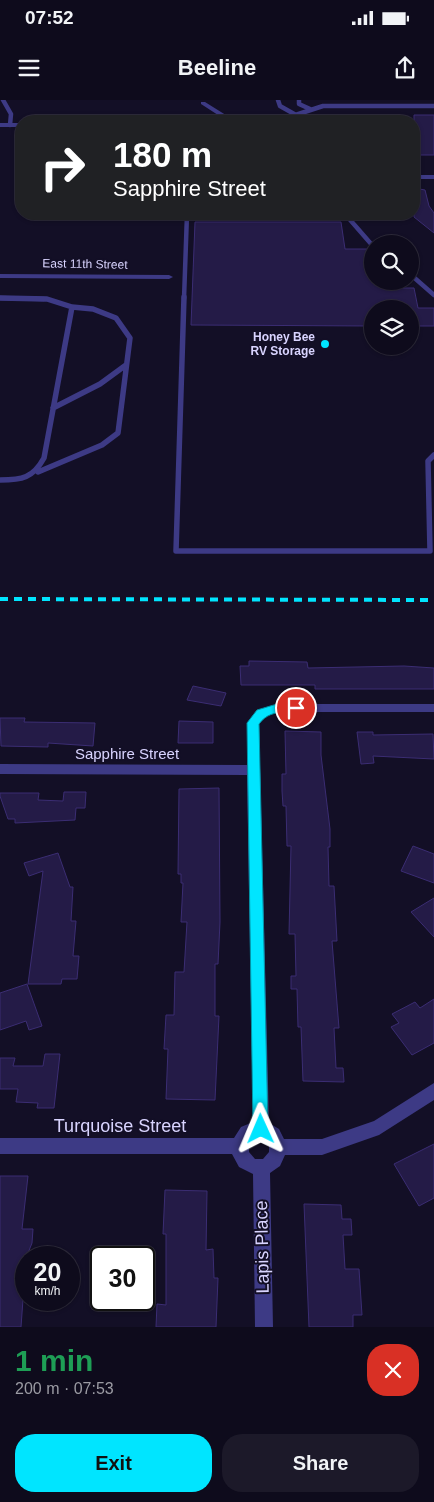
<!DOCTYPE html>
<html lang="en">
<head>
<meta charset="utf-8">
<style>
  :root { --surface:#0e0b1c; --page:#1c1929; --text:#f1f3f6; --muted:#9b9ba3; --line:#2e2b3b; --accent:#00e5ff }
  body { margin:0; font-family:Arial,sans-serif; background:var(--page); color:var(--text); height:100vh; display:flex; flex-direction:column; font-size:19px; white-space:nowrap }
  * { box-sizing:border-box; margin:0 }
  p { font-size:16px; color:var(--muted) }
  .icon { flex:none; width:28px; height:28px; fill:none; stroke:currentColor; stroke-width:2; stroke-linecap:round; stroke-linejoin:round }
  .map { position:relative; height:1227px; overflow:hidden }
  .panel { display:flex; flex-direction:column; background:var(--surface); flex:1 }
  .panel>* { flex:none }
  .guide { position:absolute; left:15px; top:15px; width:405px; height:105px; border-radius:20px; box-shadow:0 1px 4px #0004,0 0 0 1px var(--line); background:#202124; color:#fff; overflow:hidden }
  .buttons { position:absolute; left:364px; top:135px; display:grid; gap:10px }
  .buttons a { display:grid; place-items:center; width:55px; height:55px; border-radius:50%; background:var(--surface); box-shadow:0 1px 4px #0004,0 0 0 1px var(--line); font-size:25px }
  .speed { position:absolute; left:15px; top:1146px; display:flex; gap:10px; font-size:25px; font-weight:700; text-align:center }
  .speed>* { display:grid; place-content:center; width:65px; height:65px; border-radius:50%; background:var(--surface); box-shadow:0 1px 4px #0004,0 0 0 1px var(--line); line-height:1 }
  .speed small { font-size:12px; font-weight:400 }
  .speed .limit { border:2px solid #111; border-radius:8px; background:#fff; color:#111 }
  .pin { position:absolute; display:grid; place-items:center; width:42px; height:42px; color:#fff; margin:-21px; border:2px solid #fff; border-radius:50%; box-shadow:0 1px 5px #0007 }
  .me { position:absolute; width:55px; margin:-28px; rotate:359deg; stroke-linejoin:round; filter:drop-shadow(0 0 4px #0008) }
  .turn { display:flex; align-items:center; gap:18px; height:105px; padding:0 15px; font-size:22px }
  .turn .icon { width:65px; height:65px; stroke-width:2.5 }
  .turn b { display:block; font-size:35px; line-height:42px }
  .round { display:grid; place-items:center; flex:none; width:52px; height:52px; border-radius:20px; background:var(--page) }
  .overview { display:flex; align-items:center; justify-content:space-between; height:85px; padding:0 15px }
  h1 { font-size:30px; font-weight:700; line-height:38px; color:#1e9e55 }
  .button { display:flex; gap:10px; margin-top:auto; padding:10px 15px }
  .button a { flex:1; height:58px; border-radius:20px; background:var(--accent); color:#111; font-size:20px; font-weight:700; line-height:58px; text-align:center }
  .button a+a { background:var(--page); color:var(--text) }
  .status { display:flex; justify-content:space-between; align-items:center; height:35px; padding:0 25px; background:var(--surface); direction:ltr }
  .status svg { height:14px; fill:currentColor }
  header { display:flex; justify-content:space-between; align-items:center; height:65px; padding:0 15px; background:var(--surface); font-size:22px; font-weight:700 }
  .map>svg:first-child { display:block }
  .building { fill:#241b47; stroke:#3b2d73 }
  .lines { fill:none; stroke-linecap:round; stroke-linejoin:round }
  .service-far1 { stroke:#3d3a85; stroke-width:4.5 }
  .service { stroke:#3d3a85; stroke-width:5.5 }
  .minor { fill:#3d3a85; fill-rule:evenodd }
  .rail { stroke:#00e5ff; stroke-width:4; stroke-dasharray:8 6; stroke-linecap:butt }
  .route { fill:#00e5ff; stroke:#0095a6 }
  .poi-dot { fill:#00e5ff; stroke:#130f26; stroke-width:2 }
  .labels { text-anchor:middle; stroke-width:4; stroke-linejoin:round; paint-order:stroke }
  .far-street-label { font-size:12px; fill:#d9d4ff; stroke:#130f26 }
  .far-poi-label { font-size:12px; font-weight:bold; fill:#d9d4ff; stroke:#130f26; text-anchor:end }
  .street-label { font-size:15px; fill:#d9d4ff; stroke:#130f26 }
  .near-street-label { font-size:18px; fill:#d9d4ff; stroke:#130f26 }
</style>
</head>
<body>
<div class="status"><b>07:52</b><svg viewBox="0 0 49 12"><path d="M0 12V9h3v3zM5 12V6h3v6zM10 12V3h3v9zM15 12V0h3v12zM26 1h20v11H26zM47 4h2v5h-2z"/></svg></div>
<header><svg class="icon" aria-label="menu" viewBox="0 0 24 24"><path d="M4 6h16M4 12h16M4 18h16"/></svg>Beeline<svg class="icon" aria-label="share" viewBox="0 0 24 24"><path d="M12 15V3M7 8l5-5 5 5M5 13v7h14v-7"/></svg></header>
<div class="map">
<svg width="434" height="1227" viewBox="0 0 434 1227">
  <rect width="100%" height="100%" fill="#130f26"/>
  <!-- building -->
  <path class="building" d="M414,15H434V55H414Z
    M414,88L425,90L429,106L434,113V133L414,117Z
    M195,122H341L345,149H369L372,159V181H402L403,188H414L418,208H434V226H410V209H372V226L191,225Z
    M249,561L307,562L308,568L404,566L434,568V589H315V585H241L240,566H249Z
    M193,586L226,593L221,606L187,600Z
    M0,618H25L24,622L95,623L93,646L48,643V647L1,646Z
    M179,621L213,622V643H178Z
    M285,631L321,632V655L330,729V747H328L329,786H334L337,841H332L339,928H334L336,968H343L344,982L303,981L301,927H298L297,889H291V876H296L295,834H289L291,746H287L286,706H283L282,691V674H286Z
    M357,632H373V635L433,634L434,659L373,656L374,663L361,664Z
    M219,688L220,822L218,864H215V916H219L215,1000L166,999L168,949H164L166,915H174L175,872H184L187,822H181L183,783H181V774H178L179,689Z
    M64,692H86L85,708H76L75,720L15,723V719H8L0,696V693H39L38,700L63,701Z
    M413,746L434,754V783L401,771Z
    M58,753L70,787H73L71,821H76L73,856H79L77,879H62L61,884H28L43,771L29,776L24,763Z
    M434,798V837L411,812Z
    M27,884L42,926L29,930L26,921L0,930V893Z
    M434,899V943L412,955L391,927L399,923L392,914L415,902L420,908Z
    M45,954H60L54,1008H37L38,1003L16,1002L18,989H0V958H15L13,966H43Z
    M434,1044V1098L419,1106L394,1064Z
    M0,1076H28L22,1129H33L32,1143L26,1158L21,1227H0Z
    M165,1090L207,1091L206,1150L213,1149L214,1178H218L216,1227H156L157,1204L166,1205V1134H163Z
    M304,1104L341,1105L342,1119H351L352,1135H343L345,1169H359L362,1215H353V1227H309Z"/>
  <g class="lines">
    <!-- service-far1 -->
    <path class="service-far1" d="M3,0L11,14L10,25
      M278,0L280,6L296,15
      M299,0V4L310,9
      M233,18L281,20
      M277,21L323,6H434
      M345,114L372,145
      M410,174L434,195
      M0,198L44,199
      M184,199L187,114"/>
    <!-- service -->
    <path class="service" d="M184,197L176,451H430L428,361L434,355
      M0,198L47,199L72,207L44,358C33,378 22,380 0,380
      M53,308L100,284L126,265
      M38,372L102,345L118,333L130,238L116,218L93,209L72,207"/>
    <!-- minor -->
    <path class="minor" d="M201,2H205L229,17L243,21L218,19L197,21L218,15L201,4Z
      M0,23H21V27H0Z
      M414,75H434V79H414Z
      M0,174L169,175L173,177L169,179L0,178Z
      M277,604H434V612H277L265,616L259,624L269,1023L279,1029L284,1039H322L374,1021L434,983V1000L379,1035L322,1055H285L280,1066L270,1073L273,1227H255L253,1074L239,1067L232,1054H0V1038H234L241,1027L253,1022L247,675L0,674V664L247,665V623L257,610ZM255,1037H263L269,1043V1052L263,1059H255L249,1052V1043Z"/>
    <!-- rail -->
    <path class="rail" d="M0,499L434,500"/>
  </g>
  <!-- route -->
  <path class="route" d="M277,604H296L302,608C293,619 274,604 259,624L268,1029L266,1034L261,1036L255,1034L253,1029L247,623L257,610Z"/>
  <!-- markers -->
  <circle class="poi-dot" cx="325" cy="244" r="5"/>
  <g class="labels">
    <!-- far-street labels -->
    <g class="far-street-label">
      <text transform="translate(85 164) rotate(1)" y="4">East 11th Street</text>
    </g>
    <!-- far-poi labels -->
    <g class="far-poi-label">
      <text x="315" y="241">Honey Bee<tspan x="315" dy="14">RV Storage</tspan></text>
    </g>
    <!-- street labels -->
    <g class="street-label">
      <text x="127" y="659">Sapphire Street</text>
    </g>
    <!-- near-street labels -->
    <g class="near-street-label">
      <text x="120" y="1032">Turquoise Street</text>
      <text transform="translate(262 1147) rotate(-91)" y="6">Lapis Place</text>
    </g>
  </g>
</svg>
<div class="buttons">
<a><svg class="icon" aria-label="search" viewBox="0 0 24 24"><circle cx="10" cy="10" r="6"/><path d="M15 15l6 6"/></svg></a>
<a><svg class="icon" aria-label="layers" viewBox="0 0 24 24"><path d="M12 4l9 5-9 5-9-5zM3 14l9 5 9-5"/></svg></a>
</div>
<div class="speed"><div>20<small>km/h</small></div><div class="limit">30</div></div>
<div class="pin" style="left:296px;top:608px;background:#d93025"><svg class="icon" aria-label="arrive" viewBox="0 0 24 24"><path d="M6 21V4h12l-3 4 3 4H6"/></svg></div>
<svg class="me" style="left:261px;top:1029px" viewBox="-20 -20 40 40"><path d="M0-17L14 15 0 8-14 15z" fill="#00e5ff" stroke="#fff" stroke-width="4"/></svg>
<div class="guide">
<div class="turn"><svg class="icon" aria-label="right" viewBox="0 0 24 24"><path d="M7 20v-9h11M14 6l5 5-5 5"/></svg><div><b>180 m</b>Sapphire Street</div></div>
</div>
</div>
<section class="panel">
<div class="overview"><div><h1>1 min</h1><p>200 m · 07:53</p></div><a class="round" style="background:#d93025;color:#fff"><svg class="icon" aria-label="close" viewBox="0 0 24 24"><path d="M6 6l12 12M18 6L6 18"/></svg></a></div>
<div class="button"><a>Exit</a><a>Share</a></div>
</section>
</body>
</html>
